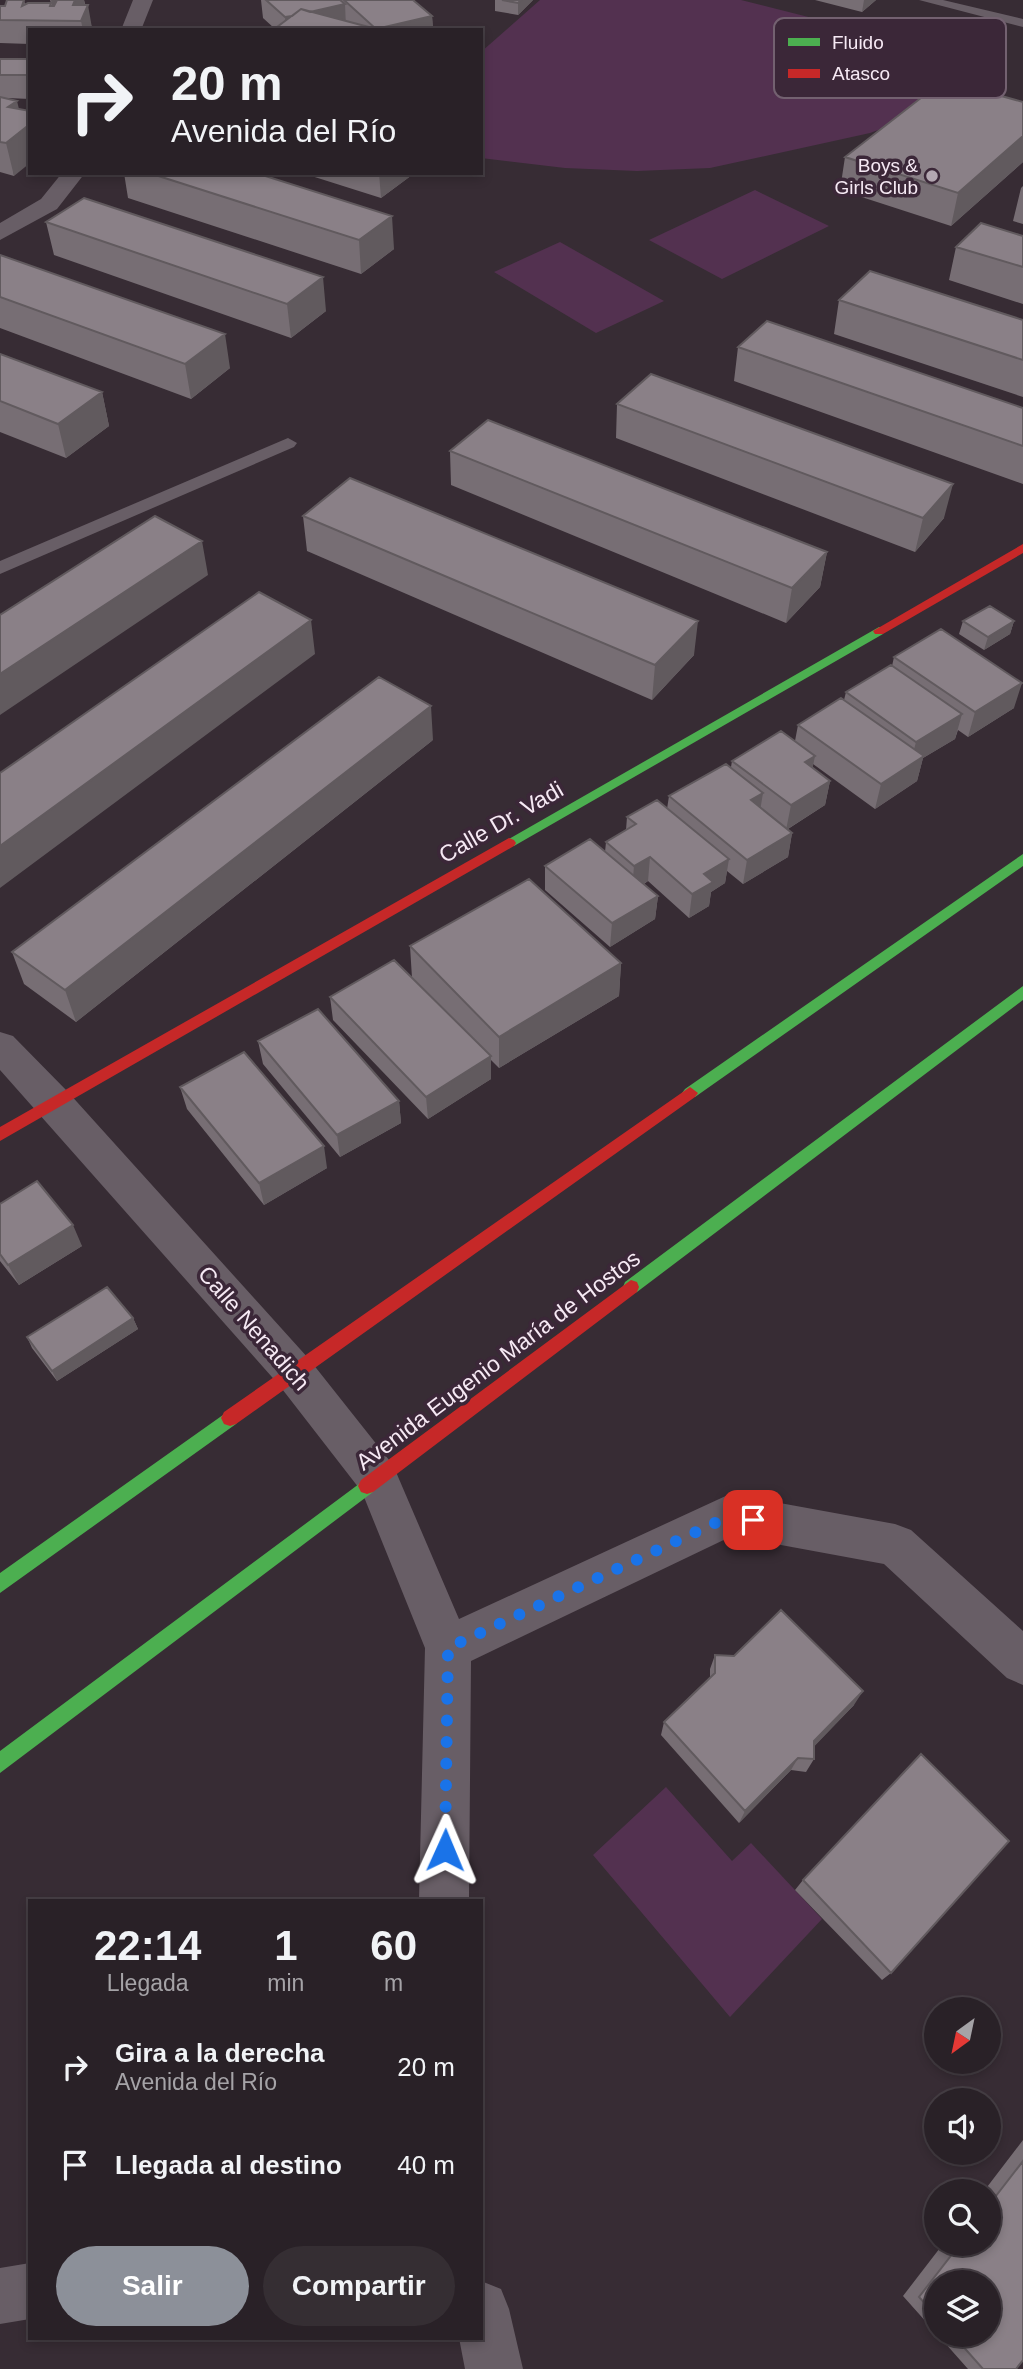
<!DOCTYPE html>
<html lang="es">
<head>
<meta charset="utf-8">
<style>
  :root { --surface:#292127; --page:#352e33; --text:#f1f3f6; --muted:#a5a3a7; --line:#453e44; --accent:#8c9099 }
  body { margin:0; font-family:Helvetica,sans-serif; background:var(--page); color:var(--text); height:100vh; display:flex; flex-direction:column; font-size:26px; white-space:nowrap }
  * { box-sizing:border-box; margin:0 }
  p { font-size:23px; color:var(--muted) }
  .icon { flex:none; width:38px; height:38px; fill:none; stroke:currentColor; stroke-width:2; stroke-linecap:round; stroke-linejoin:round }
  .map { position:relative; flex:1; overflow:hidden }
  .sheet { position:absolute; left:28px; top:1899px; width:455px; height:441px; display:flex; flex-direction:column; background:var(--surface); border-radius:0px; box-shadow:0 4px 10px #0003,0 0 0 2px var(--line) }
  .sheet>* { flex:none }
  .top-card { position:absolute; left:28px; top:28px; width:455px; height:147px; border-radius:0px; box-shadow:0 4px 10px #0003,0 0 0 2px var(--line); background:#292127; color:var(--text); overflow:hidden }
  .needle { width:46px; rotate:213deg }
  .buttons { position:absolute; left:924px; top:1997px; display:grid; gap:14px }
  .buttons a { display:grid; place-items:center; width:77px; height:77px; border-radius:50%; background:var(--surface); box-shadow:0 4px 10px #0003,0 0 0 2px var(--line); font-size:35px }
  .pin { position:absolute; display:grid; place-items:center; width:60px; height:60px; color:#fff; margin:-30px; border-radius:14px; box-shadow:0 4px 10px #0006 }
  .me { position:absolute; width:77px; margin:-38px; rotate:1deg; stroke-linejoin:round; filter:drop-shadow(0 0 5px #0008) }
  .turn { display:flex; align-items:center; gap:24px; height:147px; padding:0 28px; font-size:32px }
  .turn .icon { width:91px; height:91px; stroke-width:2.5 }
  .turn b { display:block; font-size:49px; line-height:60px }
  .eta { display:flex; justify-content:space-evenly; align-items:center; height:119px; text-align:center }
  .eta b { font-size:42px; font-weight:800; line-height:49px }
  .cta { display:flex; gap:14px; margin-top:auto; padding:14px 28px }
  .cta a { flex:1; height:80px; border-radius:42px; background:var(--accent); color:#fff; font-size:28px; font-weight:800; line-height:80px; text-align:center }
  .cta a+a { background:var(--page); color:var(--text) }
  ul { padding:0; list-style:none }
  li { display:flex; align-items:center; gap:21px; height:98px; padding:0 28px }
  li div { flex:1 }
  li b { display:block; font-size:26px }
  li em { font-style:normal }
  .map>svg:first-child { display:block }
  .green { fill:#533150 }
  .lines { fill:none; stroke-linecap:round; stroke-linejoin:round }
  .lane { fill:#685e66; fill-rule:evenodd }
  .street { fill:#685e66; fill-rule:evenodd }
  .fast { fill:#4caf50; fill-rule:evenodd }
  .jam { fill:#c62828; fill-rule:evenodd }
  .wall { fill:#776e74 }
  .shaded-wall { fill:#615a5e }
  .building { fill:#8a8087; stroke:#615a5e; stroke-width:2 }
  .route { stroke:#1a73e8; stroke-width:12; stroke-dasharray:0 21.6 }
  .poi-dot { fill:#b3a7b1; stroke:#3b2738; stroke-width:2.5 }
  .labels { text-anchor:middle; stroke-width:7; stroke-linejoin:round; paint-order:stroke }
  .far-poi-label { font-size:19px; fill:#f6e9f4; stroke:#3b2738; text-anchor:end }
  .street-label { font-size:23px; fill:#f6e9f4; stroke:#3b2738 }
  .key { fill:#3b2738; stroke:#736170; stroke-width:2 }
  .key-label { font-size:19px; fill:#f6e9f4 }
</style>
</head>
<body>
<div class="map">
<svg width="1023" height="2369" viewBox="0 0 1023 2369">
  <rect width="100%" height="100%" fill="#372c34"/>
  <!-- green -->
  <path class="green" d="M540,0H741L915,44L958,78L900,122L870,133L710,168L637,171L565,168L481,158V52Z
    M755,190L829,226L722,279L649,240Z
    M560,242L664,301L596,333L494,272Z
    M666,1787L732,1861L751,1843L822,1919L730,2017L593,1855Z"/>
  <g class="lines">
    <!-- lane -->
    <path class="lane" d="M919,0H943L1023,19V27Z
      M288,438L297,443L294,447L0,574V561Z"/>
    <!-- street -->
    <path class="street" d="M133,0H153L141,30H121Z
      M62,173H85L57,209L0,240V223L41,199Z
      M0,1032L13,1036L68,1092L309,1359L393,1465L459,1619L730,1494L895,1524L911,1530L1023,1631V1685L1007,1678L884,1564L732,1536L471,1661L469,1900H419L425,1648L362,1492L279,1385L0,1070Z
      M30,2263V2319L0,2324V2268Z
      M481,2281L501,2289L509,2309L523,2369H465L459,2338H481Z"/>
    <!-- fast -->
    <path class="fast" d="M879,627L883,628V634L514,846H504L502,843Z
      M1023,854V866L695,1097H685L682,1093L685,1089Z
      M1023,986V1000L637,1292L631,1294L625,1292L623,1287L625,1282Z
      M230,1410L236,1412L239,1418L236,1424L0,1593V1573Z
      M367,1478L373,1480L376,1486L373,1492L0,1773V1751Z"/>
    <!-- jam -->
    <path class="jam" d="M1023,544V553L883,634H875L873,631Z
      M509,838L514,840L516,843L514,846L0,1141V1127Z
      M690,1087L698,1093L695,1097L236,1424L230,1426L224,1424L221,1418L224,1412Z
      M631,1280L637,1282L639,1287L637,1292L373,1492L367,1494L361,1492L358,1486L361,1480Z"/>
  </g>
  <!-- wall -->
  <path class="wall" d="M24,0L25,4L51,3L50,0H84L92,28L91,30H30V44L0,43V6H5Z
    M261,0H413L432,16L433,30H273L274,28L263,18Z
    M495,0H533L518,15L495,11Z
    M815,0H876L862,12Z
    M0,59H30V99L7,98L14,176L0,172Z
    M1023,102V162L951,226L840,190L845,157Z
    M124,173H256L394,249L361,274L128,198Z
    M302,173H412V175L381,198Z
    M1023,186V224L1013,221L1021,188Z
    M46,222L326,311L291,338L54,255Z
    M1023,236V304L949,280L956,247Z
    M0,255L230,368L191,399L0,328Z
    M839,300L1023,320V397L834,334Z
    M738,347L1023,408V484L734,381Z
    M0,354L102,392L109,426L66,458L0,432Z
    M617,404L944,518L915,552L616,438Z
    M450,451L827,552L820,587L786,623L451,485Z
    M303,516L694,655L652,700L307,551Z
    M963,621H1014L1010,634L984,650L959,634Z
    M894,657L1014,708L968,737L958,730L955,739L923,758L917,781L875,809L813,764V768L830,781L825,805L788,829L792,833L788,857L743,884L727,871L725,883L711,892L709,906L689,918L648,881L644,884L658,896L655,919L610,947L545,890V866L605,852L606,842L626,830L627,817L667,809L669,796L731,767L732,761L795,741L798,725L844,700L846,692L892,666Z
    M433,740L76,1022L24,984L12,952Z
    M410,946L621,963L619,996L499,1068L491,1060V1079L428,1119L333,1020L330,997L412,978Z
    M258,1041L399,1101L401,1123L340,1157L263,1064Z
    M180,1087L327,1168L264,1205L187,1109Z
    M0,1204L82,1246L19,1285L0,1261Z
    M133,1318L138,1329L57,1381L32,1348L27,1337Z
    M715,1655L854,1705L814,1746V1759L806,1772L791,1770L739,1823L661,1735L664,1722L710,1677V1669Z
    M803,1880L891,1973L882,1980L795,1890Z
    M1023,2140V2360L1016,2369H968L937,2334H989L936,2282V2333L903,2296L943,2244H989V2191H984Z"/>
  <!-- shaded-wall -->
  <path class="shaded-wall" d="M51,0H84L85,5L53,10Z
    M521,0H533L518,15V3Z
    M864,0H876L862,12Z
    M345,4L346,27L286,30L285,17Z
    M88,5L92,28L91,30H83L81,21Z
    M432,16L433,30H376V29Z
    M17,101L24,129L30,124V163L14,176L6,143L8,107Z
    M1023,136V162L951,226L958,193Z
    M379,173H412V175L381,198Z
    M392,216L394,249L361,274L359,240Z
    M323,277L326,311L291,338L287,304Z
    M225,334L230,368L191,399L185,364Z
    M102,392L109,426L66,458L58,424Z
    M953,484L944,518L915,552L923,518Z
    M202,541L208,575L0,715V674Z
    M827,552L820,587L786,623L792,588Z
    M311,620L315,654L0,888V846Z
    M698,621L694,655L652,700L655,665Z
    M1014,621L1010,634L984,650L988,637Z
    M1022,683L1014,708L968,737L975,712Z
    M431,706L433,740L76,1022L65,990Z
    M962,714L955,739L923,758L917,781L875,809L881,784L910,765L916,742Z
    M815,756L810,781L805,762Z
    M830,781L825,805L786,830L791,805Z
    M763,793L759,817L751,800Z
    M792,833L788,857L743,884L747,860Z
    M650,857L648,881L632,890L634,866Z
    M729,859L725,883L711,892L709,906L689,918L692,894L704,874Z
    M658,896L655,919L610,947L612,923Z
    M621,963L619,996L499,1068V1037Z
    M491,1056V1079L428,1119L426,1097Z
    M399,1101L401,1123L340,1157L337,1135Z
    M324,1146L327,1168L264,1205L259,1183Z
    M73,1225L82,1246L19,1285L8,1265Z
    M133,1318L138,1329L57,1381L52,1371Z
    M863,1691L854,1705L807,1754L814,1741Z
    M798,1758L791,1770L739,1823L745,1811Z"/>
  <!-- building -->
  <path class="building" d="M7,0H24L22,6L28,3H51L50,6H54L57,0H75L73,5H88L81,21L0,20V6H5Z
    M266,0H340L345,4L310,12L301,9L292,16L285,17Z
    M344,0H413L432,16L376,29Z
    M502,0H521L518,3Z
    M301,9L380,30H273Z
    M0,59H30V75H0Z
    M944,80L1023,102V136L958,193L845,157Z
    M0,97L17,101L8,107L30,111V124L6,143L0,142Z
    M149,173H256L392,216L359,240Z
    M84,198L323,277L287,304L46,222Z
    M981,223L1023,236V267L956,247Z
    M0,255L225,334L185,364L0,297Z
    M870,271L1023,320V360L839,300Z
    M767,321L1023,408V446L738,347Z
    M0,354L102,392L58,424L0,401Z
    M651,374L953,484L923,518L617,404Z
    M488,420L827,552L792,588L450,451Z
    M350,478L698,621L655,665L303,516Z
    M155,516L202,541L0,674V615Z
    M259,592L311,620L0,846V773Z
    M990,606L1014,621L988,637L963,621Z
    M941,629L1022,683L975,712L894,657Z
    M891,665L962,714L916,742L846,692Z
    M379,677L431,706L65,990L12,952Z
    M841,698L924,756L881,784L798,725Z
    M781,731L815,756L805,762L830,781L791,805L732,761Z
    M726,764L763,793L751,800L792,833L747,860L669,796Z
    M657,800L729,859L704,874L713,882L692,894L650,857L634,866L606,842L636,824L627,817Z
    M590,839L658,896L612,923L545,866Z
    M529,879L621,963L499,1037L410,946Z
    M394,960L491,1056L426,1097L330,997Z
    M318,1009L399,1101L337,1135L258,1041Z
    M244,1052L324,1146L259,1183L180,1087Z
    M37,1181L73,1225L8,1265L0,1254V1204Z
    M107,1287L133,1318L52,1371L27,1337Z
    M781,1610L863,1691L814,1741V1759L798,1758L745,1811L664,1722L715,1673V1655L734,1656Z
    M921,1754L1009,1841L891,1973L803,1880Z
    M1023,2161V2360L1016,2369H983L952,2334H989V2282H936V2316L919,2297L960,2244H989V2205Z"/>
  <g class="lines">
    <!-- route -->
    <path class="route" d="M445,1850L448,1648L730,1516L753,1520"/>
  </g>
  <!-- markers -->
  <circle class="poi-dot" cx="932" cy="176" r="7"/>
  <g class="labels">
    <!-- far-poi labels -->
    <g class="far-poi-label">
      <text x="918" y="172">Boys &amp;<tspan x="918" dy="22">Girls Club</tspan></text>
    </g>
    <!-- street labels -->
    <g class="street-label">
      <text transform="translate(501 822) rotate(-30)" y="8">Calle Dr. Vadi</text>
      <text transform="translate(254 1328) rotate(49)" y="8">Calle Nenadich</text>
      <text transform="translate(498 1360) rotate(-37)" y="8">Avenida Eugenio María de Hostos</text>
    </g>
  </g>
  <!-- legend -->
  <rect x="774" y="18" width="232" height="80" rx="10" class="key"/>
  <rect x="788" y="38" width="32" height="8" fill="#4caf50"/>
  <rect x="788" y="69" width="32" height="9" fill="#c62828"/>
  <g class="key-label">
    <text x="832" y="49">Fluido</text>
    <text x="832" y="80">Atasco</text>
  </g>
</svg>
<div class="buttons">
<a><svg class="needle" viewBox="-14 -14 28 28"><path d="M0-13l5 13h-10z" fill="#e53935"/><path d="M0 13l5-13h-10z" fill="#a5a3a7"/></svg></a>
<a><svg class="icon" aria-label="sound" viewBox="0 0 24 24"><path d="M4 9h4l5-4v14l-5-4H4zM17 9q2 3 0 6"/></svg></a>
<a><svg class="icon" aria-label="search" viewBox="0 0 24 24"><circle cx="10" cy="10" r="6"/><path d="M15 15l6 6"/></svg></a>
<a><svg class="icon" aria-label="layers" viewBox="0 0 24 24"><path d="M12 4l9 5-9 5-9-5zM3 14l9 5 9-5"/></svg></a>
</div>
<div class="pin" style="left:753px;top:1520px;background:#d93025"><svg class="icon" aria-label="arrive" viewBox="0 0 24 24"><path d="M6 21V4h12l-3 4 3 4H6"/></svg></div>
<svg class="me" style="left:445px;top:1850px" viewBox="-20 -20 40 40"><path d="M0-17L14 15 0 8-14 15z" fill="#1a73e8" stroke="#fff" stroke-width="4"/></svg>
<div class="top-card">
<div class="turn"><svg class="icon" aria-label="right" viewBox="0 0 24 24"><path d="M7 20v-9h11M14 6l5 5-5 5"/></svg><div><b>20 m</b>Avenida del Río</div></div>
</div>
<section class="sheet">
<div class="eta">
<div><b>22:14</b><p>Llegada</p></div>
<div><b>1</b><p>min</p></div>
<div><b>60</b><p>m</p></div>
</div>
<ul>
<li><svg class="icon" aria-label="right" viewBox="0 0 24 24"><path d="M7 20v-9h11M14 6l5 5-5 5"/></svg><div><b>Gira a la derecha</b><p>Avenida del Río</p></div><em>20 m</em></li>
<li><svg class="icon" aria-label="arrive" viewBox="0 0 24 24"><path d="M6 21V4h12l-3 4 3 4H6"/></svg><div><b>Llegada al destino</b></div><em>40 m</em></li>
</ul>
<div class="cta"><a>Salir</a><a>Compartir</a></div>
</section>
</div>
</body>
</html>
